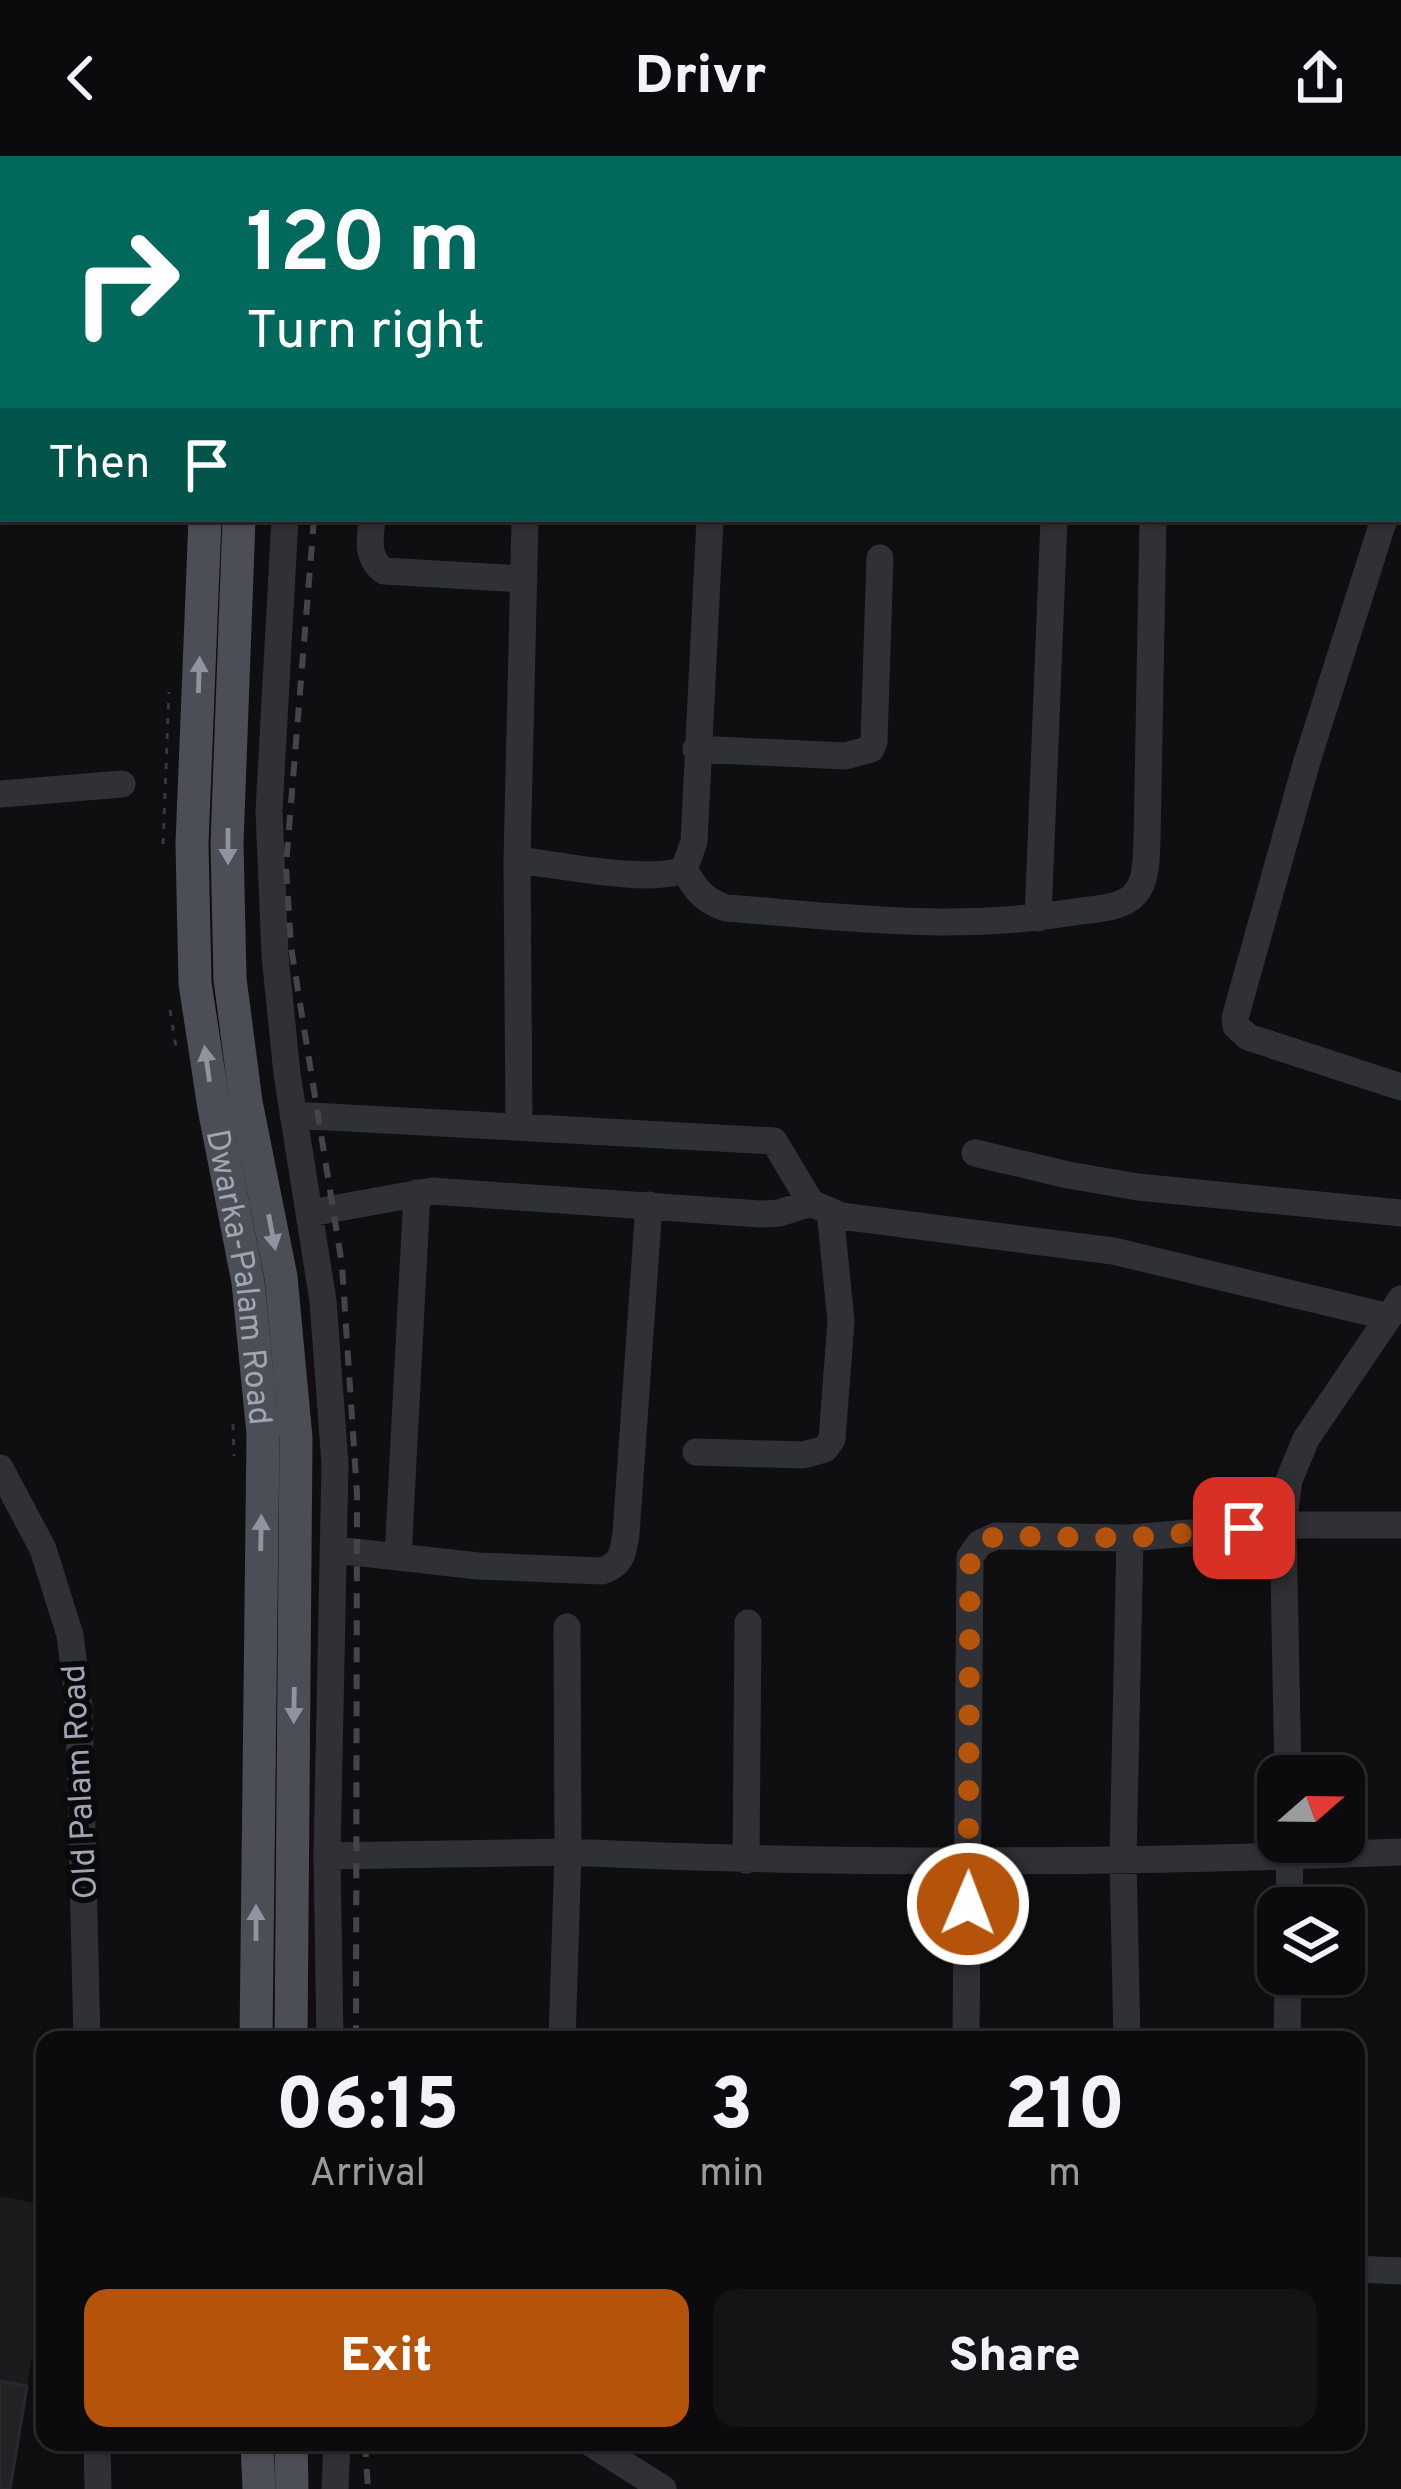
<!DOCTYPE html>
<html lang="en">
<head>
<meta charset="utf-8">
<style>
  :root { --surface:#0b0b0d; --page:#141416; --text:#f1f3f6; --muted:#9a9b9d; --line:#2b2b2e; --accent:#b45309 }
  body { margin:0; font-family:Overpass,sans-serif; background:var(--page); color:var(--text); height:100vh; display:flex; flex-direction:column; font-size:45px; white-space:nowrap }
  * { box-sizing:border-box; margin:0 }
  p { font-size:39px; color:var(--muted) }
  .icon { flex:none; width:66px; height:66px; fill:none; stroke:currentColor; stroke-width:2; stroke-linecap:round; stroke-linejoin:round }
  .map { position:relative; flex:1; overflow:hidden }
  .side { position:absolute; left:36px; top:1875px; width:1329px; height:420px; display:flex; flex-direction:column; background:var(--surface); border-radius:24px; box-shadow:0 3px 9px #0004,0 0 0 3px var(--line) }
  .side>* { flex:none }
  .guide { position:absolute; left:0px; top:0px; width:1401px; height:366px; box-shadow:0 3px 9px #0004,0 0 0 3px var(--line); background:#00695c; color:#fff; overflow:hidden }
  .needle { width:78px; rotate:70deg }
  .fabs { position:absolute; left:1257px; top:1599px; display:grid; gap:24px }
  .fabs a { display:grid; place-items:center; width:108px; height:108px; border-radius:24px; background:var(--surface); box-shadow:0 3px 9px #0004,0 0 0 3px var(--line); font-size:60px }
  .pin { position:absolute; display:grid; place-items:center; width:102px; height:102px; color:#fff; margin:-51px; border-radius:24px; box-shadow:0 6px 18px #0006 }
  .me { position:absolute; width:132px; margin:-66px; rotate:1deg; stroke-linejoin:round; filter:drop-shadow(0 0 9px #0008) }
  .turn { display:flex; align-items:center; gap:42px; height:252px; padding:0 48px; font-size:54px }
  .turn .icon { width:156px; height:156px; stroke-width:2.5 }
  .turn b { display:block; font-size:84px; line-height:102px }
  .then { display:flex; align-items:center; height:114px; padding:0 48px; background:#0003; gap:24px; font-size:45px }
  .eta { display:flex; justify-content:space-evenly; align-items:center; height:204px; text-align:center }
  .eta b { font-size:72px; font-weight:800; line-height:84px }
  .action { display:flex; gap:24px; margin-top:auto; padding:24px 48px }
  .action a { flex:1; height:138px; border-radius:24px; background:var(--accent); color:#fff; font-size:48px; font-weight:800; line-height:138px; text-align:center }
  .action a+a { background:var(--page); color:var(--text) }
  header { display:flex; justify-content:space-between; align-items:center; height:156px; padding:0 48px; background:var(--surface); font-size:54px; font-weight:800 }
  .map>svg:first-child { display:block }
  .built { fill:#1b1b1e }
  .building { fill:#222225; stroke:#29292d; stroke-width:3 }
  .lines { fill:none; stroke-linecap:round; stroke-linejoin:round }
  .path { stroke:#36383d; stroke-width:3; stroke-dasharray:6 9; stroke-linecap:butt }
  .minor { stroke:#303136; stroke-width:27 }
  .major { stroke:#4c4e55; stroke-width:33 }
  .rail { stroke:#43454b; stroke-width:6; stroke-dasharray:15 12; stroke-linecap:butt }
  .oneway { fill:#8e94a0 }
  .route { stroke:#b45309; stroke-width:21; stroke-dasharray:0 37.8 }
  .labels { text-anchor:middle; stroke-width:12; stroke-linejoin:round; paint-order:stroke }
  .street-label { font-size:33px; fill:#9fa5b3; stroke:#0a0a0c }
</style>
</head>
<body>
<header><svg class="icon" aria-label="back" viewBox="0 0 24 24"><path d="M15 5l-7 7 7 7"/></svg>Drivr<svg class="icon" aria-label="share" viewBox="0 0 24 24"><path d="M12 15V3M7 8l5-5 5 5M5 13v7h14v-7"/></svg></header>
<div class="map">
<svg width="1401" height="2333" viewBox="0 0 1401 2333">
  <rect width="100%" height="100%" fill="#0f0f11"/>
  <!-- built -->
  <path class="built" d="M0,2040L34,2047L40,2159L27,2230L0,2225Z"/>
  <!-- building -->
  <path class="building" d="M0,2225L27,2230L10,2333H0Z"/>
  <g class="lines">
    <!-- path -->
    <path class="path" d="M187,3V0
      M0,344H3
      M163,688L169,536
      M170,854L177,897
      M233,1268L234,1300"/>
    <!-- minor -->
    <path class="minor" d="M902,0L982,3
      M304,3V0
      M732,3L733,0
      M1173,3V0
      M0,138H3
      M1398,320L1401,310
      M285,363L269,655L275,799L287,918L323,1145L335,1308L327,1700L330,1884
      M372,363C370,383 366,402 384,415L524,423
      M1384,363L1307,605L1235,862L1236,870L1248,881L1401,931
      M696,593L845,600L871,593L874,585L880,402
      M0,638L122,628
      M517,704C554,708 655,729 684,713L694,686L710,363
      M684,713C695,733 704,745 726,752C845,761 955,776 1074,756C1093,753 1122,753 1135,738C1147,725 1146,702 1147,685L1153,363
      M1038,762L1054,363
      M293,959L774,985L811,1047L841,1060L1113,1095L1389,1161
      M519,968L517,704L525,363
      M975,997L1068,1019L1138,1031L1401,1057
      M310,1057L432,1035L760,1058L779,1057L811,1047
      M696,1296L803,1299L825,1293L832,1283L841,1165L830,1055
      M0,1312L43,1393L70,1479L79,1552L87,1884
      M336,1394L478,1410L602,1415C622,1408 623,1398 626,1378L649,1049
      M398,1401L417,1037
      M567,1471L568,1696C845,1709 1124,1707 1401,1696
      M1288,1620L1283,1369L1289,1324L1306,1283L1401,1143
      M327,1700L568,1696L562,1884
      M746,1704L748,1467
      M1289,1752L1290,1686
      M966,1884L970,1401L980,1387L996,1380L1130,1382L1283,1369H1401
      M1127,1884L1123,1703L1130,1382
      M1287,1884L1288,1818
      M1356,2113L1401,2115
      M97,2286L98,2333
      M589,2286L663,2333
      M335,2333L337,2286"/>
    <!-- major -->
    <g class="major">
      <path d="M217,3V0"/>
      <path d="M251,3V0"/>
      <path id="s1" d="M205,363L192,688L195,827L214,952L248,1126L263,1278L256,1884"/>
      <path d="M239,363L227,687L230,823L246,946L281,1121L296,1282L291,1884"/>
      <path d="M257,2286L259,2333"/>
      <path d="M291,2286L292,2333"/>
    </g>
    <!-- rail -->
    <path class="rail" d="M321,0V3
      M314,363L286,710L291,791L342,1109L357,1338L356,1884
      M365,2286L368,2333"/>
  </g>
  <!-- one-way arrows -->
  <defs><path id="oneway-solid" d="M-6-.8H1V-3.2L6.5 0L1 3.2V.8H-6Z" transform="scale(3)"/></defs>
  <g class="oneway">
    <use href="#oneway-solid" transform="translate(199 519) rotate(-88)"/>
    <use href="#oneway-solid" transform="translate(228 690) rotate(90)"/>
    <use href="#oneway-solid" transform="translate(207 908) rotate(-98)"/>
    <use href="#oneway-solid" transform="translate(272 1076) rotate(79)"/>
    <use href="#oneway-solid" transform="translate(261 1377) rotate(-89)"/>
    <use href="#oneway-solid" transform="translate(294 1549) rotate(91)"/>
    <use href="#oneway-solid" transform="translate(256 1767) rotate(-90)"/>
  </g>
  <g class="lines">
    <!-- route -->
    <path class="route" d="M968,1748L970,1401L980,1387L996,1380L1130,1382L1244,1372"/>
  </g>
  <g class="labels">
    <!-- street labels -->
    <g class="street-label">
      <text dy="12" stroke="none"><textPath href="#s1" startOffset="762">Dwarka-Palam Road</textPath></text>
      <text transform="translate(78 1626) rotate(-93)" y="12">Old Palam Road</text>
    </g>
  </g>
</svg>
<div class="fabs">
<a><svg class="needle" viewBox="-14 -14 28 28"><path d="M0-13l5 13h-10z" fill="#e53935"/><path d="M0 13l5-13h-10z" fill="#9a9b9d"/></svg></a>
<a><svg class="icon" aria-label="layers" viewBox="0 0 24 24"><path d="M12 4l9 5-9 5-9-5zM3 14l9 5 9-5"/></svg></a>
</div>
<div class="pin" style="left:1244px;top:1372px;background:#d93025"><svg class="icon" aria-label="arrive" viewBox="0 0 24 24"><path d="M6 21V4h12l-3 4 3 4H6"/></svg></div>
<svg class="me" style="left:968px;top:1748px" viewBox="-20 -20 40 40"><circle r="17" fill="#b45309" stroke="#fff" stroke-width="3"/><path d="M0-11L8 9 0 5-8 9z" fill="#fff"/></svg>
<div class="guide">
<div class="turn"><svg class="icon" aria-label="right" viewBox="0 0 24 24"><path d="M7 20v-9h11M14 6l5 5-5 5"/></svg><div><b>120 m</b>Turn right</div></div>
<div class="then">Then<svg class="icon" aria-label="arrive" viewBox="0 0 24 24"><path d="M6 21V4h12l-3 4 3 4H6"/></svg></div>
</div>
<section class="side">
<div class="eta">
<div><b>06:15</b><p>Arrival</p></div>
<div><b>3</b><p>min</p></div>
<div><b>210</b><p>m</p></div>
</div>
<div class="action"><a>Exit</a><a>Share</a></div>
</section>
</div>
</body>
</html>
